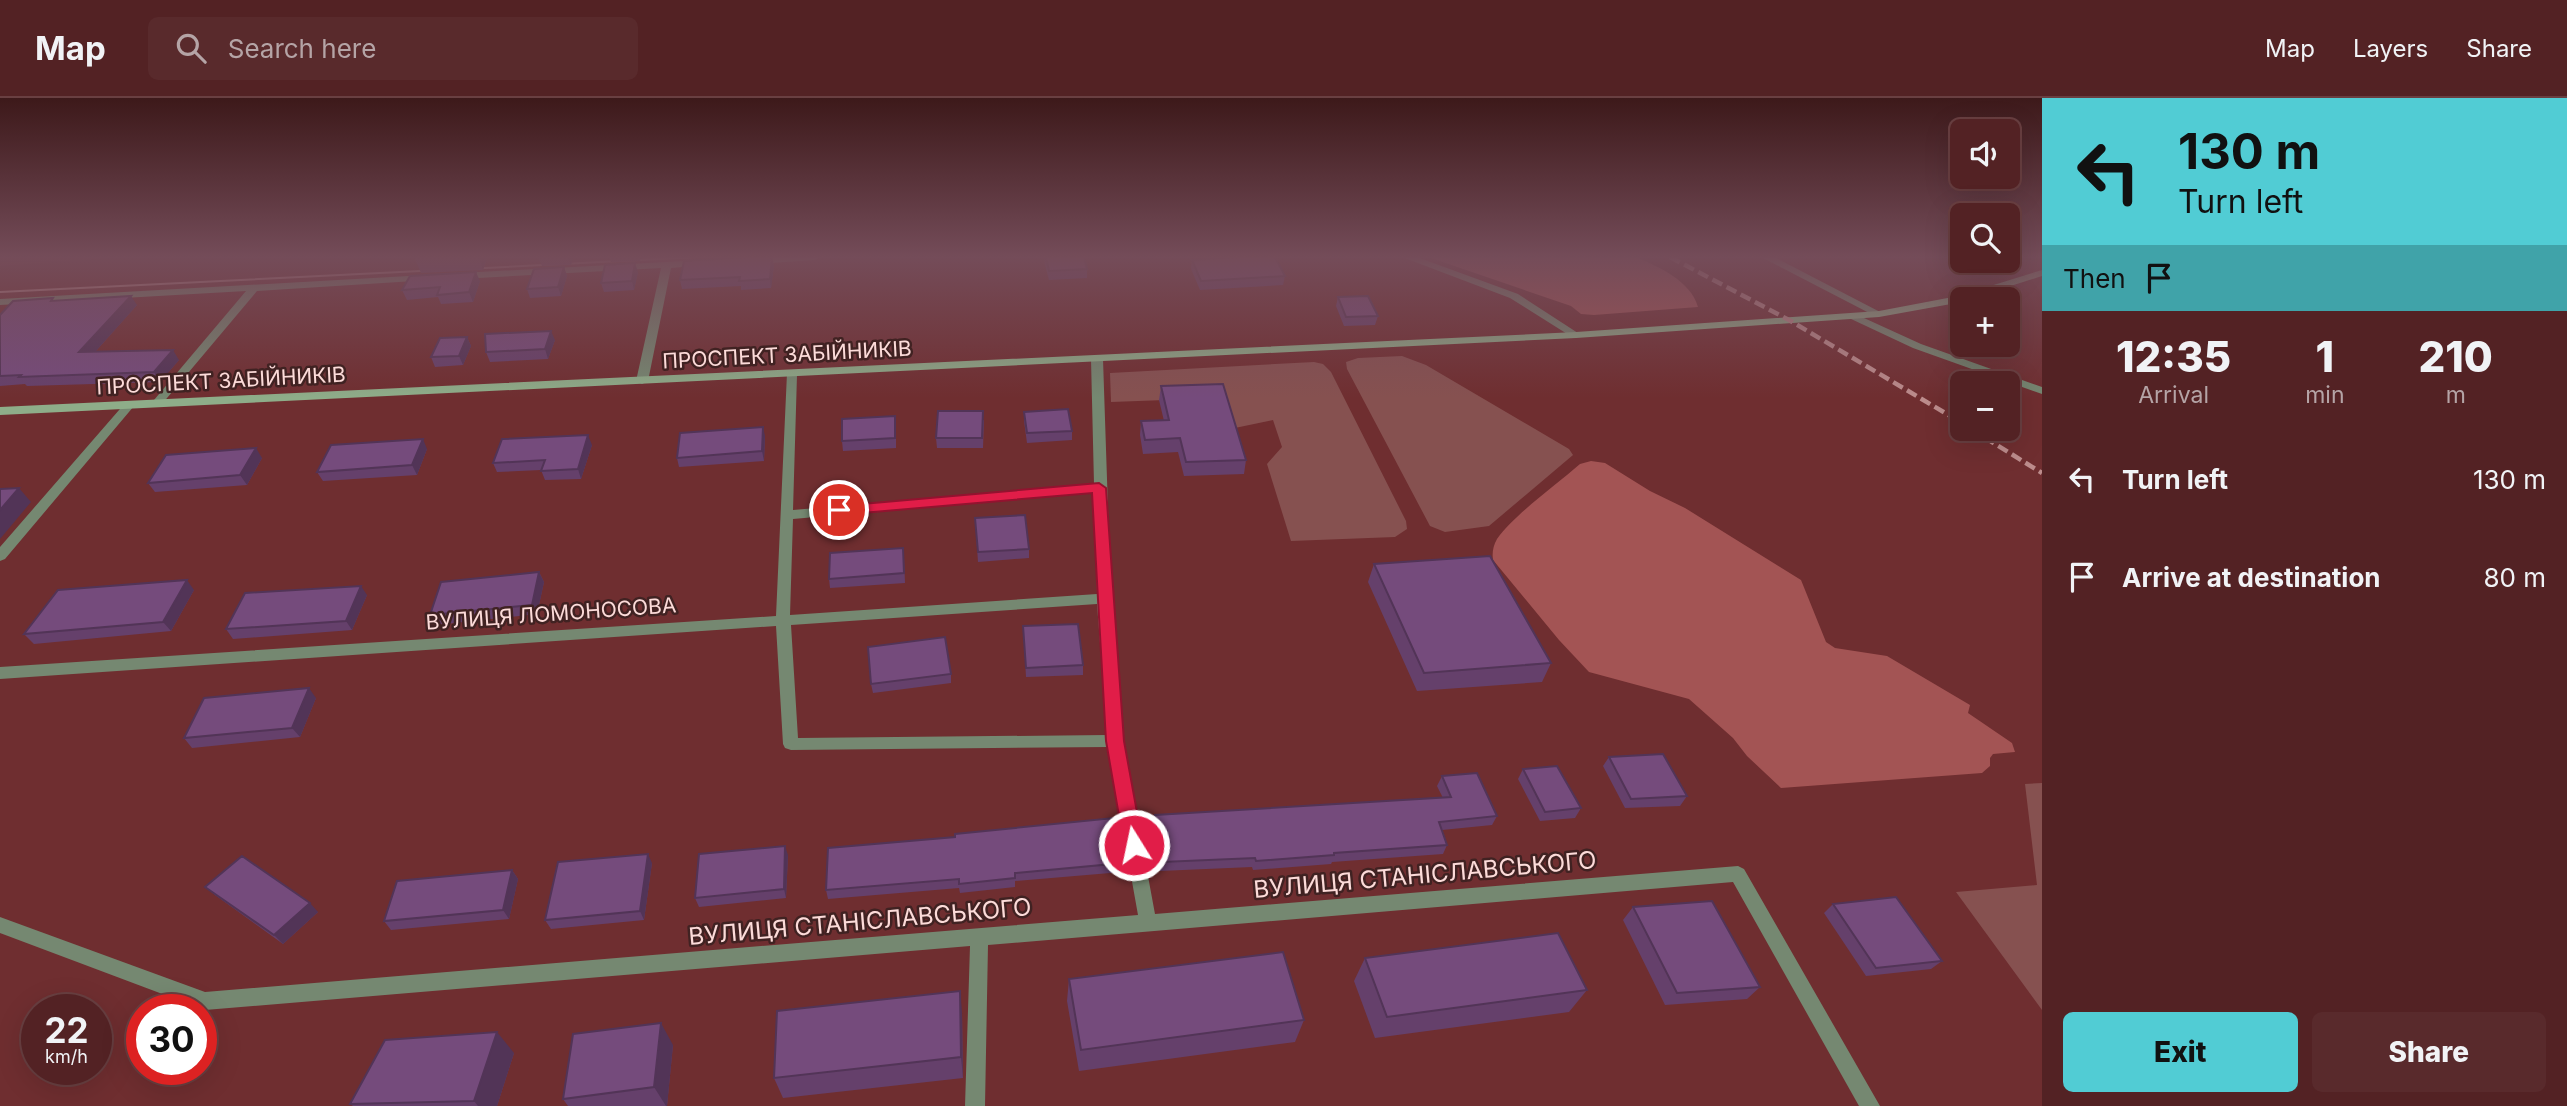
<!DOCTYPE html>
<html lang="en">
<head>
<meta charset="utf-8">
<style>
  :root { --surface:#532224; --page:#592a2c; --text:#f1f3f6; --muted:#b5a4a6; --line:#693f41; --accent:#51ccd4 }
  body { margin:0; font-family:Inter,sans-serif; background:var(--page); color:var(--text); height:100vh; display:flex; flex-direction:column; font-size:26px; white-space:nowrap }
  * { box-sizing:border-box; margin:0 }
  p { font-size:23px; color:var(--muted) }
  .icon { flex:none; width:38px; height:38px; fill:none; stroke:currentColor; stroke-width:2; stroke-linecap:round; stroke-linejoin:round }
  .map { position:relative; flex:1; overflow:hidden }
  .side { display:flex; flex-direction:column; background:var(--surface); width:525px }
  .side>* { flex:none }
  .banner { background:#51ccd4; color:#111; overflow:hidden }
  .buttons { position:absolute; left:1950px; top:21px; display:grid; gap:14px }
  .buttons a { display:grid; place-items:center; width:70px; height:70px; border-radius:10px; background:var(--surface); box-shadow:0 7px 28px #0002,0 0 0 2px var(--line); font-size:35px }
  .speed { position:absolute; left:21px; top:896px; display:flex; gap:14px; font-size:35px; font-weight:700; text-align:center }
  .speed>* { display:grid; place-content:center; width:91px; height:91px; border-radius:50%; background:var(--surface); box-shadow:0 7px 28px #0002,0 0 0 2px var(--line); line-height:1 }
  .speed small { font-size:18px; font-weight:400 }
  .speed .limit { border:10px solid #d22; background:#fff; color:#111 }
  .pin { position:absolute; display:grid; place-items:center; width:60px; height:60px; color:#fff; margin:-30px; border:4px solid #fff; border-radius:50%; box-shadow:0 2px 7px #0007 }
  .me { position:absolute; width:77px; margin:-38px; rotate:350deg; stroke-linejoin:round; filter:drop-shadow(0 0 5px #0008) }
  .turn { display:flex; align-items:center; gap:24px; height:147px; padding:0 21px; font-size:32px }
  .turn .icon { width:91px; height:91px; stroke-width:2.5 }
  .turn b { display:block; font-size:49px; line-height:60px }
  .then { display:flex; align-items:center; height:66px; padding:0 21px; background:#0003; gap:14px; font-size:26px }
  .eta { display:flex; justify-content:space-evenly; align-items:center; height:119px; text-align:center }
  .eta b { font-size:42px; font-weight:800; line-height:49px }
  .action { display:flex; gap:14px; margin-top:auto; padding:14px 21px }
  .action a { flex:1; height:80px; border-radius:10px; background:var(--accent); color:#111; font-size:28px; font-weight:800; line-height:80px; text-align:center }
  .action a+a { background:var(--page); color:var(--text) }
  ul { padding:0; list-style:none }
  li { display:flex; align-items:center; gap:21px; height:98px; padding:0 21px }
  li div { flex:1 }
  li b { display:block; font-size:26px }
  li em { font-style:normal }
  header { display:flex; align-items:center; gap:42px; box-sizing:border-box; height:98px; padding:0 35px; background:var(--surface); border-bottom:2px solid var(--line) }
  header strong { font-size:33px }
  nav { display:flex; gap:38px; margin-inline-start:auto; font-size:24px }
  .search { width:490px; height:63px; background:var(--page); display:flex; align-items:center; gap:18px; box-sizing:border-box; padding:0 24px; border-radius:10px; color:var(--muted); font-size:26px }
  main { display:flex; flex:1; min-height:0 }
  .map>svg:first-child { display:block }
  .built { fill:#7e3537 }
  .green { fill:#865150 }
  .forest { fill:#a35454 }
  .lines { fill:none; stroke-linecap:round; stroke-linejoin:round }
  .minor { fill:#758871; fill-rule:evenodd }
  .secondary { fill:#8ead89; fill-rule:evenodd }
  .tram { stroke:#bc8c8c; stroke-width:2 }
  .rail { stroke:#bc8c8c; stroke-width:4.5; stroke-dasharray:11 5; stroke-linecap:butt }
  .wall { fill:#65406b }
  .shaded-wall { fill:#523457 }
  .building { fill:#754b7c; stroke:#523457; stroke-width:2 }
  .route { fill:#e11d48; stroke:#92132f; stroke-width:2 }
  .labels { text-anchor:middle; stroke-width:5; stroke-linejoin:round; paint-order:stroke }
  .street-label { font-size:21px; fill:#fcdbd9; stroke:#402222 }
  .near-street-label { font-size:24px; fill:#fcdbd9; stroke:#402222 }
</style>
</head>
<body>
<header>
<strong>Map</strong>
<div class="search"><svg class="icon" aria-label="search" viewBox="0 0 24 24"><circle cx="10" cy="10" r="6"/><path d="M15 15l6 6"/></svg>Search here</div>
<nav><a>Map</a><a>Layers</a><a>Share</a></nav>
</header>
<main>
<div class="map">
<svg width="2042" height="1008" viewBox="0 0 2042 1008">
  <rect width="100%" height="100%" fill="#6f2e30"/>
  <!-- built -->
  <path class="built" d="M0,159H121L0,168Z"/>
  <!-- green -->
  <path class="green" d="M1402,258L1426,267L1569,351L1573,357L1489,428L1445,434L1430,428L1347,271L1346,264L1358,260Z
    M1314,264L1323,266L1331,274L1406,423L1407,431L1395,439L1291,443L1267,366L1282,349L1273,322L1230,331L1220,300L1111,304L1110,275Z
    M2042,685V912L1956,794L2037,787L2025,686Z"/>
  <!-- forest -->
  <path class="forest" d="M1428,159H1636C1659,169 1691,183 1698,209L1594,217L1581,216L1571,208Z
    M1591,363L1605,365L1650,393L1685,410L1801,482L1826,544L1835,550L1887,558L1970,607L1968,615L2012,645L2015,654L1993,656L1990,660V668L1982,675L1781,690L1747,658L1733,640L1689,601L1589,574L1559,542L1493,462C1492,455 1493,448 1497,441C1515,416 1556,387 1580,366Z"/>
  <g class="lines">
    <!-- minor -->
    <path class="minor" d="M820,159L815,162L754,166L749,163C763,155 802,159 820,159Z
      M1402,159H1417L1518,196L1581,237L1576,240L1572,239L1510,200Z
      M1761,159H1774L1884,216L1883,218H1875Z
      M702,162L705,163V167L671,170L648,283L642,286L636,283L661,170L460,181L455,178L460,175Z
      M426,177L431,180L430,182L257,193L162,306H154V302L246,193L0,207V201Z
      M1853,215L1921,246L2042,289V296L1913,250L1849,220V216Z
      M1097,258L1103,261L1111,501L1123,643L1155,816L1738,768L1744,771L1880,1008H1859L1733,784L988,847L985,1008H965L970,848L205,912L0,835V819L205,894L1138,817L1108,649L791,652L785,650L783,646L776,528L0,581V569L776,518L787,275L791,274L797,277L793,412L1094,386L1091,261ZM1095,394L1097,496L790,517L793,421ZM1097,506L1107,637L798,640L791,527Z
      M130,303L136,306L134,308L5,461L0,463V449L126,304Z"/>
    <!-- secondary -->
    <path class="secondary" d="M2042,172V178L1970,201H1962V204L1879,219L1576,240L0,317V309L1576,234L1879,213L1958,198Z"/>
    <!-- tram -->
    <path class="tram" d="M465,171L697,159
      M0,194L440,172"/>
    <!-- rail -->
    <path class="rail" d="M1670,159L1789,222L1962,325
      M1971,331L2042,375"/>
  </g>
  <!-- wall -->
  <path class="wall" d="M414,159H510L487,160L483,172L421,175Z
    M538,159H573L571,167L542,168Z
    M609,159H641L640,163L611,164Z
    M1044,159H1084L1087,171V180L1049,182L1044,163Z
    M1192,162L1285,178L1283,187L1200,192L1191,171Z
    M774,167L771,190L741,192V188L682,191L680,182Z
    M564,169L567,178L561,198L530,200L527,191Z
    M638,174L634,192L604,194L601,185Z
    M480,183L473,204L441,206L438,199L407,202L402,192Z
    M1338,199L1378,218L1375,227L1344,228L1336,208Z
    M54,202L137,207L95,254L179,262L160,284L27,288L25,286L0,288V217Z
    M467,239L471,248L463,267L435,269L431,259Z
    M555,242L548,261L490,264L486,254Z
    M1161,288L1246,362L1244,376L1184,378L1178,354L1143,356L1140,337L1141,323H1164L1159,302Z
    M1024,314L1072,333V342L1027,345L1024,323Z
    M984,322L983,350H937L936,340Z
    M896,327V350L843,353L842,343Z
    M765,338L764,363L679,369L677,360Z
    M592,347L581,381L545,382L541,372L497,374L493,365Z
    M427,351L417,377L323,383L317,374Z
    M262,360L247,387L155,394L148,385Z
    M975,420L1029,451V460L978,464Z
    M904,460L905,485L830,490L829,481Z
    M1374,466L1551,565L1542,584L1417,593L1368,484Z
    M539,474L544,484L537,516L436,527L430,517Z
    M194,492L171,533L34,546L24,536Z
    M367,497L352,532L233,541L226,531Z
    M1023,528L1083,567V577L1026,579Z
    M951,576V585L873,595L871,586Z
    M316,600L300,639L192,650L184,640Z
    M1609,659L1687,698L1680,708L1625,710L1603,668Z
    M1523,671L1581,710L1575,720L1540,723L1518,681Z
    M1442,678L1497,718L1492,727L1442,732L1447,747L1443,756L1332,764L1331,766L1253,772L1252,769L1160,773L1154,727L1155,717L1443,700L1437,688Z
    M788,757L786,800L699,809L695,800Z
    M652,765L644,822L551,831L545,822Z
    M1123,765L1122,774L1015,783V789L960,795L959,790L828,801L826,792Z
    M512,772L518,781L509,821L391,832L384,823Z
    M205,789L318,814L283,846L215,797Z
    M1833,806L1942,863L1931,871L1866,878L1824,815Z
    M1633,809L1760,889L1747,901L1665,907L1623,822Z
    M1365,860L1587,892L1569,914L1375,940L1354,883Z
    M1069,881L1304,922L1295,944L1079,973L1067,903Z
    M962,915L963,980L783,1000L774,980Z
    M673,947L667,1008H568L563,1001Z
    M514,955L497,1008H353L350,1006Z"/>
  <!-- shaded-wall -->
  <path class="shaded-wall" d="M479,159H487L483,172Z
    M568,159H573L571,167Z
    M772,159L774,167L771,190L770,181Z
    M635,165L638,174L634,192L632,183Z
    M564,169L567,178L561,198L558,189Z
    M476,174L480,183L473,204L469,194Z
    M131,198L137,207L86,264L79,254Z
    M551,233L555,242L548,261L545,251Z
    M467,239L471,248L463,267L459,258Z
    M173,252L179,262L160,284L154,274Z
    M763,329L765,338L764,363L762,353Z
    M588,337L592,347L581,381L578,371Z
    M423,341L427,351L417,377L412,367Z
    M256,350L262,360L247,387L240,377Z
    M19,390L31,404L0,441V412Z
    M539,474L544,484L537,516L532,507Z
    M187,482L194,492L171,533L163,524Z
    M361,488L367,497L352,532L346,523Z
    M309,590L316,600L300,639L292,630Z
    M785,748L788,757L786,800L784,791Z
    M648,756L652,765L644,822L640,813Z
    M512,772L518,781L509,821L503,812Z
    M310,805L318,814L283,846L274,837Z
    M960,893L962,915L963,980L961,959Z
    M661,925L673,947L667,1008H666L654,989Z
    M497,934L514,955L497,1008H478L474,1003Z"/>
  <!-- building -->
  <path class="building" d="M748,159H772L770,181L739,183L740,179L680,182L684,163Z
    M1046,159H1084L1087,171L1049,173Z
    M1239,159H1275L1285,178L1201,183L1192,162Z
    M635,165L632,183L601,185L605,167Z
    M564,169L558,189L527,191L534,171Z
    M476,174L469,194L437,197L440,189L402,192L410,178Z
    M131,198L79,254L173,252L154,274L19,279L21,277L0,278V217L13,203L53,200L51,203Z
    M1368,198L1378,218L1346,219L1338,199Z
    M551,233L545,251L486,254L485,236Z
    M467,239L459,258L431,259L440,240Z
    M1223,286L1246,362L1186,364L1180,340L1145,342L1141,323L1169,322L1161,288Z
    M1068,311L1072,333L1027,335L1024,314Z
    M938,313H983L982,340H936Z
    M895,318V340L842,343V321Z
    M763,329L762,353L677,360L680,335Z
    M588,337L578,371L541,373L545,362L493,365L502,341Z
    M423,341L412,367L317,374L331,347Z
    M256,350L240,377L148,385L166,357Z
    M19,390L0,412V391Z
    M1025,417L1029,451L978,454L975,420Z
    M903,450L904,475L829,481L830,455Z
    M1490,458L1551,565L1424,575L1374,466Z
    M539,474L532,507L430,517L441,484Z
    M187,482L163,524L24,536L58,492Z
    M361,488L346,523L226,531L245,495Z
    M1078,526L1083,567L1026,570L1023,528Z
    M945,539L951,576L871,586L868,549Z
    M309,590L292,630L184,640L204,600Z
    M1663,656L1687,698L1631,701L1609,659Z
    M1557,668L1581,710L1545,714L1523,671Z
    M1477,675L1497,718L1439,724L1447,747L1334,755V757L1256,763L1255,760L1162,764L1155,717L1451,699L1442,678Z
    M1114,720L1123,765L1015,775V780L959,786V781L826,792L828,750L955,739V736Z
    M785,748L784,791L695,800L699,756Z
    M648,756L640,813L545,822L558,764Z
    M242,758L310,805L274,837L205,789Z
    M512,772L503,812L384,823L397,783Z
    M1896,799L1942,863L1876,870L1833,806Z
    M1712,803L1760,889L1677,895L1633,809Z
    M1558,835L1587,892L1387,919L1365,860Z
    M1283,854L1304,922L1081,952L1069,881Z
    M960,893L961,959L774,980L777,913Z
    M661,925L654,989L563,1001L573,936Z
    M497,934L474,1003L350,1006L385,942Z"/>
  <!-- sky -->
  <linearGradient id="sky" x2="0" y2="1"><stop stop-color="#3d191a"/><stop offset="0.53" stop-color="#744c59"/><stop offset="1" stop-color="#744c59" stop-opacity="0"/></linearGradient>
  <rect width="2042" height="300" fill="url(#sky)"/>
  <!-- route -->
  <path class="route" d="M1099,385L1106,390L1124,643L1143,747L1141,753L1134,755L1127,753L1124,747L1106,643L1092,395L839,417L832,412L839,408Z"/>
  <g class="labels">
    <!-- street labels -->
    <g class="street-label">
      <text transform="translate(787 257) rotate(-3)" y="7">ПРОСПЕКТ ЗАБІЙНИКІВ</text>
      <text transform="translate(221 283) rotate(-3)" y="7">ПРОСПЕКТ ЗАБІЙНИКІВ</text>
      <text transform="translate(551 516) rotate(-4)" y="7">ВУЛИЦЯ ЛОМОНОСОВА</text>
    </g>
    <!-- near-street labels -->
    <g class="near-street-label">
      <text transform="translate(1425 777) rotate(-5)" y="8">ВУЛИЦЯ СТАНІСЛАВСЬКОГО</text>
      <text transform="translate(860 824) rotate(-5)" y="8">ВУЛИЦЯ СТАНІСЛАВСЬКОГО</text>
    </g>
  </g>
</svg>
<div class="buttons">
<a><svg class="icon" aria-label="sound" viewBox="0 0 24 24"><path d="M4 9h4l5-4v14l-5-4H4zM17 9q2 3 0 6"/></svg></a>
<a><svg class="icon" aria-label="search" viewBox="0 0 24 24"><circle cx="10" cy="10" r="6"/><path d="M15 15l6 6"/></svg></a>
<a>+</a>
<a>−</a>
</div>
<div class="speed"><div>22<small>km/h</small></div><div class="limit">30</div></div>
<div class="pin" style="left:839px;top:412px;background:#d93025"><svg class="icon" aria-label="arrive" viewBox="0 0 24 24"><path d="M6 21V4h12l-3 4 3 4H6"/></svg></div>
<svg class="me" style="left:1134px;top:747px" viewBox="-20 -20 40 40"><circle r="17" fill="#e11d48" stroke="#fff" stroke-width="3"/><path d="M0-11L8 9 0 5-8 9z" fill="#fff"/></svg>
</div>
<section class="side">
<div class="banner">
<div class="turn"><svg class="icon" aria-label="left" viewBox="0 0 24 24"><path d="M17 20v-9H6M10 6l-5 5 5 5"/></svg><div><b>130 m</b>Turn left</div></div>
<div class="then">Then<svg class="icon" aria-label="arrive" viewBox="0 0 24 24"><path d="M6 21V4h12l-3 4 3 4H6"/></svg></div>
</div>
<div class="eta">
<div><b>12:35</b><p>Arrival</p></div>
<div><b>1</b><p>min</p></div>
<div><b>210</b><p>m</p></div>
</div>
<ul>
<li><svg class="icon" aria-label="left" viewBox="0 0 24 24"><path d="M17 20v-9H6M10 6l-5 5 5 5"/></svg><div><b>Turn left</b></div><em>130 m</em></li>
<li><svg class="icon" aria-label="arrive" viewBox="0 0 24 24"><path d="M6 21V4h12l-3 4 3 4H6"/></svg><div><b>Arrive at destination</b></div><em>80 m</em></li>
</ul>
<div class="action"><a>Exit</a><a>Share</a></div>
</section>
</main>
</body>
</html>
